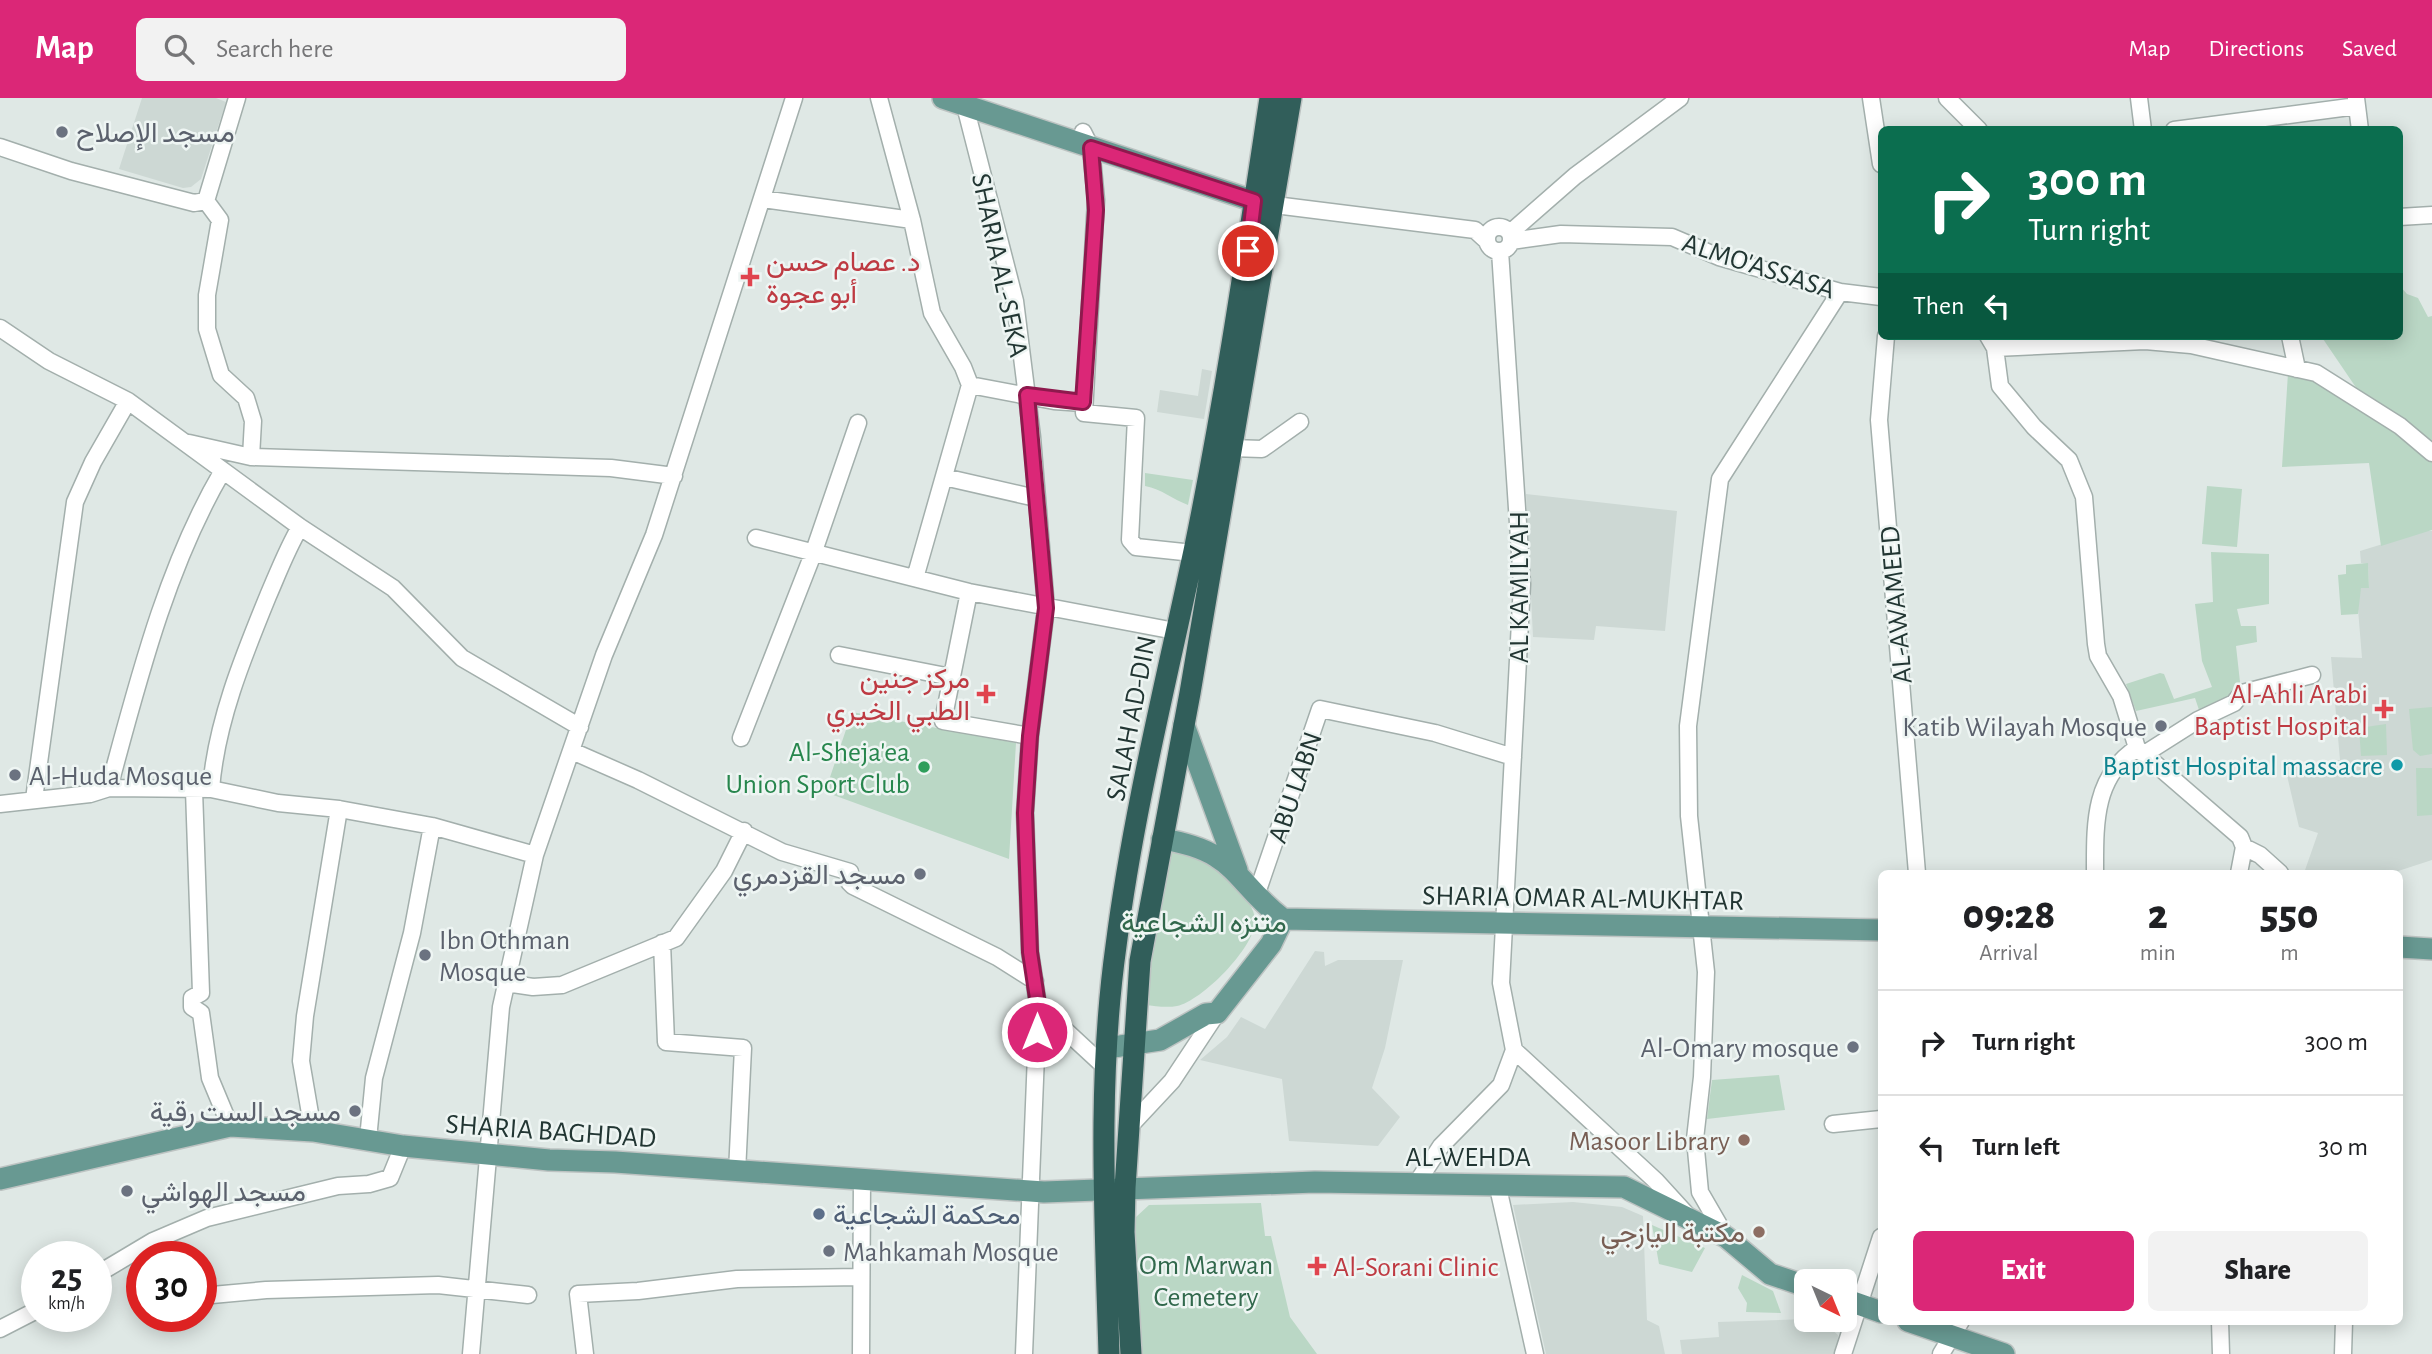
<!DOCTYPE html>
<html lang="en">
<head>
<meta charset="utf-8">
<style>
  :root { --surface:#fff; --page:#f2f2f2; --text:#202124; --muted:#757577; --line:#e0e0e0; --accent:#db2777 }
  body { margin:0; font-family:"Alegreya Sans",Vazirmatn,sans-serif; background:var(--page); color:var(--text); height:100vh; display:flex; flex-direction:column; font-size:26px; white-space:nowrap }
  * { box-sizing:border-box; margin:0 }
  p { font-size:23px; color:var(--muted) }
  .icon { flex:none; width:38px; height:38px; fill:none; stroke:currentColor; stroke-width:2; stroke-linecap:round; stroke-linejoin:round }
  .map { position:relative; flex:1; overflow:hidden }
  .side { position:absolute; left:1878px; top:772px; width:525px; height:455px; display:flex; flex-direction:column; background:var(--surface); border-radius:10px; box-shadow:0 4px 18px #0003 }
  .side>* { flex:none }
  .hud { position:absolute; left:1878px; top:28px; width:525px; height:214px; border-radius:10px; box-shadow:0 4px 18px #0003; background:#0b6e4f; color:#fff; overflow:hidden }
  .needle { width:46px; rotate:137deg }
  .controls { position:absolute; left:1794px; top:1171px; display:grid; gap:14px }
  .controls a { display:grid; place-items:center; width:63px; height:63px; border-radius:10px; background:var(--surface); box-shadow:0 4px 18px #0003; font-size:35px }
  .speed { position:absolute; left:21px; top:1143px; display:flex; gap:14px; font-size:35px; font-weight:700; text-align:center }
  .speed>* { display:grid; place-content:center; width:91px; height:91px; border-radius:50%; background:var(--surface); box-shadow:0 4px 18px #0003; line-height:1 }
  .speed small { font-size:18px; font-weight:400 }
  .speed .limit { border:10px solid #d22; background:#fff; color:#111 }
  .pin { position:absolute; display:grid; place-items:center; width:60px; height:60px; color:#fff; margin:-30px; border:4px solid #fff; border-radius:50%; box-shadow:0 2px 7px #0007 }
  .me { position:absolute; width:77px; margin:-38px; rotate:0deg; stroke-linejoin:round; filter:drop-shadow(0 0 5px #0008) }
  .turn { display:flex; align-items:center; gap:24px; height:147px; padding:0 35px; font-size:32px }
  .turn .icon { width:91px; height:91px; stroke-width:2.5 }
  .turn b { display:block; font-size:49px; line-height:60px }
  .then { display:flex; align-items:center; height:66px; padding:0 35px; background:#0003; gap:14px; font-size:26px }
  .eta { display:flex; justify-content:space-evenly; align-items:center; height:119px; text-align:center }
  .eta b { font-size:42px; font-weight:800; line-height:49px }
  .action { display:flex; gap:14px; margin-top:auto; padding:14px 35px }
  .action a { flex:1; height:80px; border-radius:10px; background:var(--accent); color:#fff; font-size:28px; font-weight:800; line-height:80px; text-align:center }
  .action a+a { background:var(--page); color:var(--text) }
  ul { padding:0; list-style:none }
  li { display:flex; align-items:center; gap:21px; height:105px; padding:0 35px; border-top:2px solid var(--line) }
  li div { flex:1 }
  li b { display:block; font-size:26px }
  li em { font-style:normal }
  header { display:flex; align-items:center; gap:42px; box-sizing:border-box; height:98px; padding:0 35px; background:var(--accent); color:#fff }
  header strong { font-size:33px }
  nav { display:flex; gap:38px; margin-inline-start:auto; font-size:24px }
  .search { width:490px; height:63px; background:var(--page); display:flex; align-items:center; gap:18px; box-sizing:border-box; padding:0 24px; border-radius:10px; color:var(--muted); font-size:26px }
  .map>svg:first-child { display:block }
  .built { fill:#cdd8d4 }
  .green { fill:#bad7c5 }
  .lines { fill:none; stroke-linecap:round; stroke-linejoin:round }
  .minor-casing { stroke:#a3afac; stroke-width:19 }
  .major-casing { stroke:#bdc3c2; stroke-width:24 }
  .highway-casing { stroke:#bdc3c2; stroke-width:24 }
  .minor { stroke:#fff; stroke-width:16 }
  .major { stroke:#689992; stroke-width:21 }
  .highway { stroke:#315e5a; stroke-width:21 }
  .route-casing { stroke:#8e194d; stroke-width:18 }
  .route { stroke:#db2777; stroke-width:12 }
  .worship-dot { fill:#6b7280; stroke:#eef5f3; stroke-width:2.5 }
  .health-dot { fill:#e0444e; stroke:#eef5f3; stroke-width:2.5 }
  .culture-dot { fill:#0f9aa8; stroke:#eef5f3; stroke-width:2.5 }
  .leisure-dot { fill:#2e9e5b; stroke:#eef5f3; stroke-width:2.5 }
  .education-dot { fill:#8d6e63; stroke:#eef5f3; stroke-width:2.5 }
  .service-dot { fill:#5c6f8a; stroke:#eef5f3; stroke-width:2.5 }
  .labels { text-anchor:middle; stroke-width:5; stroke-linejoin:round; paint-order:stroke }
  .worship-label { font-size:28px; fill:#5b616d; stroke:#eef5f3; text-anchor:start }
  .health-label { font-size:28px; fill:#be3a42; stroke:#eef5f3; text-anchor:start }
  .street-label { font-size:28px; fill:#223633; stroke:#eef5f3 }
  .leisure-label { font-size:28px; fill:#27864d; stroke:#eef5f3; text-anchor:end }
  .culture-label { font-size:28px; fill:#0d838f; stroke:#eef5f3; text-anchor:end }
  .park-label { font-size:28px; fill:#31684c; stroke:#eef5f3 }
  .education-label { font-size:28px; fill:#785e54; stroke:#eef5f3; text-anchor:end }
  .service-label { font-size:28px; fill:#4e5e75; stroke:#eef5f3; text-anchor:start }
</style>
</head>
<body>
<header>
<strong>Map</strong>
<div class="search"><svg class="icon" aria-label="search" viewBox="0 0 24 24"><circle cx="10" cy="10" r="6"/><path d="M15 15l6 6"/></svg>Search here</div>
<nav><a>Map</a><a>Directions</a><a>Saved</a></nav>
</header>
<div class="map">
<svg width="2432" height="1256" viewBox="0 0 2432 1256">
  <rect width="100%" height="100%" fill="#dfe8e5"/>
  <!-- built -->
  <path class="built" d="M142,0H216L226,4L201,81L191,89L183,90L119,71Z
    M1202,271L1212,273L1204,321L1157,314L1160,292L1198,298Z
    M1526,396L1677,413L1665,533L1596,528L1594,542L1533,539Z
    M2425,433H2432V762L2392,775H2304L2318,735L2299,729L2285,669L2340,662L2331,559L2362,560L2357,499L2361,490L2369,489L2368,466L2361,465L2360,453Z
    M1315,853L1324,854L1325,868L1338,862H1403L1385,950L1372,990L1400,1019L1378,1048L1289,1043L1282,981L1200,962L1227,939L1241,919L1265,931Z
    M1573,1104L1622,1109L1643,1118L1647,1222L1659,1228L1665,1256H1546L1513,1107Z
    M1806,1221L1807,1230L1831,1231L1838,1237L1837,1256H1682L1680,1242L1719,1239L1718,1224Z"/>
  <!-- green -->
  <path class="green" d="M2399,187L2407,196L2418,200L2428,219L2432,218V346L2403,321L2357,291L2321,238H2399Z
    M2288,275C2337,286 2392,332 2432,363V432L2381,448L2369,365L2282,369Z
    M1145,375L1193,382L1188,407C1172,401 1162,391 1145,388Z
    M2207,388L2242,391L2237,449L2202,446Z
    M2211,454L2269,456V506L2237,511L2241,528H2256L2257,544L2236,548L2241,593L2201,618L2195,600L2136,613L2126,586L2160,575L2164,576L2174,601L2212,589L2202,563L2195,506L2213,504Z
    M2368,465L2369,490H2361L2358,516L2341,517L2338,477L2346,476V467Z
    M2432,609V656L2420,658L2413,652L2409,611Z
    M852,614L1016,645L1009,761L825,694Z
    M2386,626L2387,657L2361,658L2359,630Z
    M2416,670H2432V717L2417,718Z
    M1168,752C1177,753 1191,753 1199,756C1218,765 1257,803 1255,824C1254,850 1202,903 1177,908C1167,910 1155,908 1145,907Z
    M1779,977L1785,1012L1707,1021L1712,982Z
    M1261,1105L1265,1138H1271L1290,1219L1317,1256H1134L1131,1134L1136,1119L1149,1107Z
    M1652,1127L1705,1150L1692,1174L1659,1166Z
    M1742,1177L1773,1193L1781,1215L1746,1214L1747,1205L1738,1190Z"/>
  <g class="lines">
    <!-- minor casing -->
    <g class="minor-casing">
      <path id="minor" d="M237,0L206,103L220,122L207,197V231L221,277L246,300L253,323L251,359
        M879,0L912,122L932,215L963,269L970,287L915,480
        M963,0L1015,203L1032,339L1046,510L1030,638L1025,715L1030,854L1038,907L1024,1256
        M1871,0L1881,66
        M1947,0L1979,32
        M2139,0L2143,32
        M2356,0L2360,32
        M2174,32L2357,8
        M1083,34L1091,50L1096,102L1084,315L1136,320L1130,442L1136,449L1193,455
        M0,49L71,73L194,105L206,103
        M762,101L912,122
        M1275,107L1475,132L1487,143
        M2399,119L2432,117
        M1487 141a12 12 0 1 1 24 0a12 12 0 1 1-24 0Z
        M1510,135L1575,78L1680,0
        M1511,143L1561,136L1672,139L1719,159L1840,194L1881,199
        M0,230L49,263L128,303L300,429L393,490L462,560L580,629
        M1886,238L1879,322L1917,775
        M1988,238L1995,250L2145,243L2191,247L2316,275L2400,328L2432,355
        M2290,238L2297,271
        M1995,250L2000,288L2034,329L2069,362L2084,399L2096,546L2098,558L2121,598L2137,650L2240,739L2244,749L2239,775
        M970,287L1054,303L1083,305
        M189,345L251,359L611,370L674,378
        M1231,350L1262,351L1300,324
        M944,379L1036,400
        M756,440L969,494L1175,533
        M969,494L943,623L1030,638
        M839,557L951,579
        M741,640L813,456L858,325
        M572,653L638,682L782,754L850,774L849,784L853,788L997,859L1035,883
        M2146,655L2198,622L2234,605L2242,595L2312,577
        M109,690C138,583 166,470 222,374
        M211,691C216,625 243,559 268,498C278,475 287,451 300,429
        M194,692L201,895L192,900V909L201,915L210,980L230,1028
        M34,701L75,404L93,364L128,303
        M0,706L90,696L109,690L211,691L278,705L339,711L432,728L535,757
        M2244,749L2260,757L2280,775
        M2095,775C2095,727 2093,679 2137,650
        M1257,795L1320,611L1435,635L1513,659
        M662,845L666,944L743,950L737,1074
        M506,885L533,889L562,887L676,840L724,773L744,733
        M1038,907L1105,969
        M1514,952L1656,1083L1687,1117
        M1833,1026L1881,1021
        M1129,1029L1172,983L1217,915
        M313,1033L301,963L305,918L339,711
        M368,1041L374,980L412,835L432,728
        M1497,1085L1535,1256
        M1416,1086L1441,1048L1501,987L1514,952L1501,885L1522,486L1500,153
        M1726,1139L1700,1094L1695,1041L1702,979L1706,874L1689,718L1688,628L1720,381L1840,194
        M96,1177L153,1143L207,1120L338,1088L369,1086L390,1080L403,1048
        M201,1198L266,1192L438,1187L528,1197
        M2220,1223L2221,1256
        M0,1231L37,1212
        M471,1256L501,909L535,757L604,557L654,437L794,0
        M585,1256L578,1196L638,1193L737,1181L860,1179
        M861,1256L862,1082
        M1843,1256L1881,1139
        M1941,1256L1961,1223
        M2343,1256L2344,1223"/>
    </g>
    <!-- major casing -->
    <g class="major-casing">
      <path id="major" d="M943,0L1254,103
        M1184,627L1237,772
        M1162,741C1238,753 1232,782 1283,821L1881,832
        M2399,849L2432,851
        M1107,950L1160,942L1206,916L1217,915L1271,846L1283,821
        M0,1081L230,1028L313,1033L403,1048L549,1062L615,1064L1044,1094L1315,1084L1624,1089L1726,1139L1770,1176L1806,1188
        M1844,1201L1881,1214
        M1908,1223L2004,1256"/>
    </g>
    <!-- highway casing -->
    <g class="highway-casing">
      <path id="highway" d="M1109,1256C1105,1120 1097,983 1116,848C1133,715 1166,584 1194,453C1225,303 1247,152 1270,0
        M1131,1256L1124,1134L1125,1090L1140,863L1190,595L1291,0"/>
    </g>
    <!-- minor -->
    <use href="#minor" class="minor"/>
    <!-- major -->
    <use href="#major" class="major"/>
    <!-- highway -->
    <use href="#highway" class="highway"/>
  </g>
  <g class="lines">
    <!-- route casing -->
    <g class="route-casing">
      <path id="route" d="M1037,934L1038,907L1030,854L1025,715L1030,638L1046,510L1027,297L1083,304L1096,112L1091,50L1254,103L1248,153"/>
    </g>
    <!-- route -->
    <use href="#route" class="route"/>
  </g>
  <!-- markers -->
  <g class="worship-dot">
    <circle cx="62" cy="34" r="7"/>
    <circle cx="2161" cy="628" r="7"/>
    <circle cx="15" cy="677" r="7"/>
    <circle cx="920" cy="776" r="7"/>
    <circle cx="425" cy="857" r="7"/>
    <circle cx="1853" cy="949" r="7"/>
    <circle cx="355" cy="1013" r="7"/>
    <circle cx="127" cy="1093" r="7"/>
    <circle cx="829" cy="1153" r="7"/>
  </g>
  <g class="health-dot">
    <path d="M746.5 168.5h7v7h7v7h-7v7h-7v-7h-7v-7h7z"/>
    <path d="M982.5 585.5h7v7h7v7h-7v7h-7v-7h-7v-7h7z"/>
    <path d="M2380.5 600.5h7v7h7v7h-7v7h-7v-7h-7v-7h7z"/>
    <path d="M1313.5 1157.5h7v7h7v7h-7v7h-7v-7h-7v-7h7z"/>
  </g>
  <circle class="culture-dot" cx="2397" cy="667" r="7"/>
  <circle class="leisure-dot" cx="924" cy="669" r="7"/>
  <g class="education-dot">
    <circle cx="1744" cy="1042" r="7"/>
    <circle cx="1759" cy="1134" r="7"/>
  </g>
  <circle class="service-dot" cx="819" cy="1116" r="7"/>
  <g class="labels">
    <!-- worship labels -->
    <g class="worship-label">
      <text x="76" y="44">مسجد الإصلاح</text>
      <text x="2147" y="638" text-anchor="end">Katib Wilayah Mosque</text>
      <text x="29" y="687">Al-Huda Mosque</text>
      <text x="906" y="786" text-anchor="end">مسجد القزدمري</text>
      <text x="439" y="851">Ibn Othman<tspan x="439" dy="32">Mosque</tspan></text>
      <text x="1839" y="959" text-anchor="end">Al-Omary mosque</text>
      <text x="341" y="1023" text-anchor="end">مسجد الست رقية</text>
      <text x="141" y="1103">مسجد الهواشي</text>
      <text x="843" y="1163">Mahkamah Mosque</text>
    </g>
    <!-- health labels -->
    <g class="health-label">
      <text x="766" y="173">د. عصام حسن<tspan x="766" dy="32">أبو عجوة</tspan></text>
      <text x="970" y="590" text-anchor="end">مركز جنين<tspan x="970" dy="32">الطبي الخيري</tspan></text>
      <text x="2368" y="605" text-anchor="end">Al-Ahli Arabi<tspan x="2368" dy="32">Baptist Hospital</tspan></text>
      <text x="1333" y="1178">Al-Sorani Clinic</text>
    </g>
    <!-- street labels -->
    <g class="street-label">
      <text transform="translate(1001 167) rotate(78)" y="10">SHARIA AL-SEKA</text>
      <text transform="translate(1759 167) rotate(18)" y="10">ALMO'ASSASA</text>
      <text transform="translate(1518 489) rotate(-90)" y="10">AL KAMILYAH</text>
      <text transform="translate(1895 507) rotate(-95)" y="10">AL-AWAMEED</text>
      <text transform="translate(1130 620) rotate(-79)" y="10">SALAH AD-DIN</text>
      <text transform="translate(1294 689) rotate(-71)" y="10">ABU LABN</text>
      <text transform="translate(1583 799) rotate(1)" y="10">SHARIA OMAR AL-MUKHTAR</text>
      <text transform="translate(551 1032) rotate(4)" y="10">SHARIA BAGHDAD</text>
      <text x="1468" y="1068">AL-WEHDA</text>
    </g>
    <!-- leisure labels -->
    <g class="leisure-label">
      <text x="910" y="663">Al-Sheja'ea<tspan x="910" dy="32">Union Sport Club</tspan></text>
    </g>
    <!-- culture labels -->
    <g class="culture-label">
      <text x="2383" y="677">Baptist Hospital massacre</text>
    </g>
    <!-- park labels -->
    <g class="park-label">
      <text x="1204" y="834">متنزه الشجاعية</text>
      <text x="1206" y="1176">Om Marwan<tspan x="1206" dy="32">Cemetery</tspan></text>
    </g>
    <!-- education labels -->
    <g class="education-label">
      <text x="1730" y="1052">Masoor Library</text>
      <text x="1745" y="1144">مكتبة اليازجي</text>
    </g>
    <!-- service labels -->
    <g class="service-label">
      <text x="833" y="1126">محكمة الشجاعية</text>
    </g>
  </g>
</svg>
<div class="controls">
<a><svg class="needle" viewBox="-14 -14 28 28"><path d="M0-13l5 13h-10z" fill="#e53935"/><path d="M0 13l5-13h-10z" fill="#757577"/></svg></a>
</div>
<div class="speed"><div>25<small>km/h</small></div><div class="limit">30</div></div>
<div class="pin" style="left:1248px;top:153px;background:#d93025"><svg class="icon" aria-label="arrive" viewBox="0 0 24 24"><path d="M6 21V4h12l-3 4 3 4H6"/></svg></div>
<svg class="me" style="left:1037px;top:934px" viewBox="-20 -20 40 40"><circle r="17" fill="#db2777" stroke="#fff" stroke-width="3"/><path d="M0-11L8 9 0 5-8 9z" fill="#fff"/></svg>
<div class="hud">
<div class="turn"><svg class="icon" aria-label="right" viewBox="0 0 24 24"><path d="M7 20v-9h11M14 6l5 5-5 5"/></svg><div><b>300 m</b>Turn right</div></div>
<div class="then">Then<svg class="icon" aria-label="left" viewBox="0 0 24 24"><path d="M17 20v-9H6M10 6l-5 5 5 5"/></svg></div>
</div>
<section class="side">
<div class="eta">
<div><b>09:28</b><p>Arrival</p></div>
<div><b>2</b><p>min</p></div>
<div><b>550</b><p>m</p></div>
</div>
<ul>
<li><svg class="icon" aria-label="right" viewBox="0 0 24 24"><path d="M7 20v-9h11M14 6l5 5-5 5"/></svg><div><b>Turn right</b></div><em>300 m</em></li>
<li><svg class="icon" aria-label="left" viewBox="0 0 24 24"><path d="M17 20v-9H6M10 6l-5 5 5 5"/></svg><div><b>Turn left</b></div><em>30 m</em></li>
</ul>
<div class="action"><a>Exit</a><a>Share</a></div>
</section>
</div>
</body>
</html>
